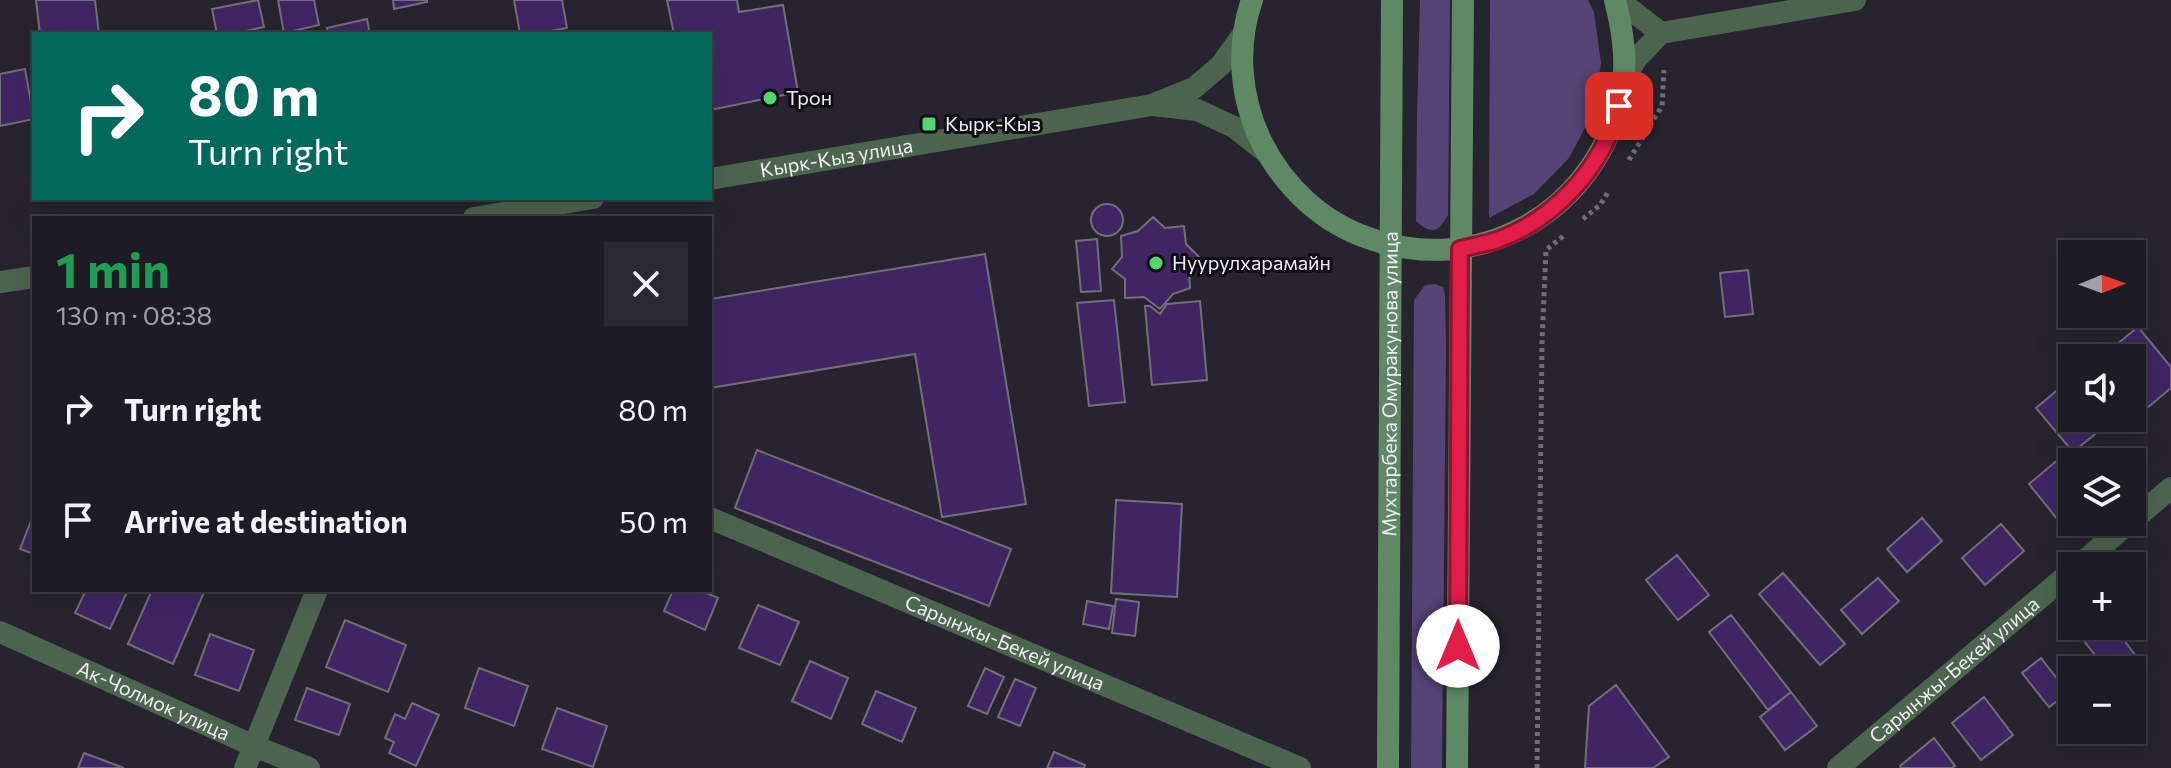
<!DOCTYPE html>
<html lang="en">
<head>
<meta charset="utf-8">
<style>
  :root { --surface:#1d1b23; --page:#2a2830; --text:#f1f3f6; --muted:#a0a1a6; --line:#3b3941 }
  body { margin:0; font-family:Commissioner,sans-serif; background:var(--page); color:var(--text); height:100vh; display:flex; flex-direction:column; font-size:30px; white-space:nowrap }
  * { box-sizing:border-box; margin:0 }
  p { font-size:26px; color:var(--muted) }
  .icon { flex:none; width:44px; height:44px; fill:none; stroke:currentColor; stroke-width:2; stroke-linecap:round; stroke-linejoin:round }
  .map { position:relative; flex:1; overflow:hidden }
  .side { position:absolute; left:32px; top:216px; width:680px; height:376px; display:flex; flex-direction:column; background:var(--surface); border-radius:0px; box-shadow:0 8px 32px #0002,0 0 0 2px var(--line) }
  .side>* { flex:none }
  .top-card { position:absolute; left:32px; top:32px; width:680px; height:168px; border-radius:0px; box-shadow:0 8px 32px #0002,0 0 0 2px var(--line); background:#00695c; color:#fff; overflow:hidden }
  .needle { width:52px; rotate:89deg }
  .controls { position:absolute; left:2058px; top:240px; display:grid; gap:16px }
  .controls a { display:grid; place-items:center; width:88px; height:88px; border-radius:0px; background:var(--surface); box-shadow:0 8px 32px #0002,0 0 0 2px var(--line); font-size:40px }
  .pin { position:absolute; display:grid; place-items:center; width:68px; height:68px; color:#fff; margin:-34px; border-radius:16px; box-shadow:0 4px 12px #0006 }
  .me { position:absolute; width:88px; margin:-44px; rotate:0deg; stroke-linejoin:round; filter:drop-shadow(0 0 6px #0008) }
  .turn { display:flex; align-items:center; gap:28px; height:168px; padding:0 24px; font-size:36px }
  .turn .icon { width:104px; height:104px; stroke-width:2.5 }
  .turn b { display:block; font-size:56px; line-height:68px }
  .round { display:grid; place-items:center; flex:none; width:84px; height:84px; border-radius:0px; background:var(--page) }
  .headline { display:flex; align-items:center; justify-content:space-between; height:136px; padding:0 24px }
  h1 { font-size:48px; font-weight:700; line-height:60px; color:#1e9e55 }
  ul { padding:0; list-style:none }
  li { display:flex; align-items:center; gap:24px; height:112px; padding:0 24px }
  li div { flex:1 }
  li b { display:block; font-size:30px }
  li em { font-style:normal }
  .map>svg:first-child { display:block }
  .green { fill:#554475 }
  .building { fill:#3f2663; stroke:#726f7b; stroke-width:2 }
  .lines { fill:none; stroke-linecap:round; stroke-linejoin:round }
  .path { stroke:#706d77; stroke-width:5; stroke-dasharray:4 4; stroke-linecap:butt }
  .minor { stroke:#4b654f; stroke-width:22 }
  .tertiary { stroke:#4b654f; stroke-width:22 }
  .secondary { stroke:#5f8965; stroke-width:22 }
  .route-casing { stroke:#92132f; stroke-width:20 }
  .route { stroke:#e11d48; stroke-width:14 }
  .poi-dot { fill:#53d672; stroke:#100e13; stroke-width:3 }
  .labels { text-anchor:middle; stroke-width:6; stroke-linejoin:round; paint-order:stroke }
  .poi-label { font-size:20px; fill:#efedf4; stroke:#100e13; text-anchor:start }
  .street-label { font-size:20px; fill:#efedf4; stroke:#100e13 }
</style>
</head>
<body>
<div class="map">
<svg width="2171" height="768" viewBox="0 0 2171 768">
  <rect width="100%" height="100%" fill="#27242f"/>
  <!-- green -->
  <path class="green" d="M1420,0H1450L1448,215C1438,233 1432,235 1416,221L1417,117Z
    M1490,0H1588L1594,12L1601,63L1593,113L1569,158L1534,194L1489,218Z
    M1435,284L1443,287L1445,295L1446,350L1442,768H1411L1414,300L1425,285Z"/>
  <!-- building -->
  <path class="building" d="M36,0H95L99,34H40Z
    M258,0L264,27L232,34H217L212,9Z
    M278,0H314L319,25L284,33Z
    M393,0H427V2L394,9Z
    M514,0H562L567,28L534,34H520Z
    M667,0H737L739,12L783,5L798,92L710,110V34H674Z
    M367,19L370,34H328L327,28Z
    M25,69L34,119L0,126V74Z
    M1091 220a16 16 0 1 1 32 0a16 16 0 1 1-32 0Z
    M1153,217L1165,228L1184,226L1186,244L1199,257L1189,271L1190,288L1173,294L1160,309L1144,297L1125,298V279L1112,269L1122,257L1121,236L1138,231Z
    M1097,239L1101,291L1081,292L1076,241Z
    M985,254L1026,504L942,517L915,354L710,388V299Z
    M1748,270L1753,314L1725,317L1720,273Z
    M1114,300L1125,402L1089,406L1077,303Z
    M1200,301L1207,380L1152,385L1145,306H1150L1160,314L1167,304Z
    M2138,327L2171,367V388L2141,413L2132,403V358H2100Z
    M2072,378V418H2115L2073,452L2036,408Z
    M757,450L1011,549L989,606L735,508Z
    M2066,453L2074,462H2072V517L2062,525L2029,484Z
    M1116,500L1182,504L1177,597L1111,593Z
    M1922,518L1942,541L1907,572L1887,549Z
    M31,521L34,522V554L20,549Z
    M2001,524L2024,551L1985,585L1962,558Z
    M1677,555L1709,595L1678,620L1646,580Z
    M1783,573L1845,644L1820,665L1759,594Z
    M1878,578L1899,601L1862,634L1841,610Z
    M86,590H128L110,629L75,613Z
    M152,590H205L173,664L128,644Z
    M673,590H700L718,598L705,630L664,611Z
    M1116,599L1139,602L1135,636L1112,633Z
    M1087,601L1113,606L1109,629L1083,624Z
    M758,605L799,622L780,665L739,648Z
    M1731,615L1791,692L1768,710L1709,632Z
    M345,620L406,645L388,692L326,667Z
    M2072,626H2113L2136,656L2119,670H2107Z
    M210,634L254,650L239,691L195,675Z
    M2041,658L2068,693L2049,707L2022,673Z
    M810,661L848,678L831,719L792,701Z
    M479,668L528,686L514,726L465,708Z
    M985,668L1004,677L987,714L968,706Z
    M1015,679L1036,688L1020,726L998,717Z
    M1616,685L1669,757L1653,768H1585L1589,706Z
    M307,688L350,704L339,735L295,720Z
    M876,691L916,708L902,742L862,724Z
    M1791,692L1817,726L1785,750L1760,717Z
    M1984,697L2013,735L1981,760L1952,723Z
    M412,703L439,715L416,766L389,753L394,742L385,738L395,714L405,719Z
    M557,708L607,726L593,767L542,749Z
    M1934,738L1955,766L1952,768H1901L1900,766Z
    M1054,752L1085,765L1084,768H1047Z
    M84,753L124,768H78Z"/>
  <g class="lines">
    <!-- path -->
    <path class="path" d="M1629,160L1662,106L1664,70
      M1583,219L1600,205L1608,192
      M1537,768L1542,342L1546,250L1566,234"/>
    <!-- minor -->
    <g class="minor">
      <path d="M1618,0L1661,33"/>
      <path d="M1622,82L1637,58L1661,33L1855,0"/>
      <path id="s1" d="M710,518L1300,768"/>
      <path d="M2132,521L2171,488"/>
      <path d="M2078,566L2130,522"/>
      <path id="s2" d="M0,632L254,746L309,768"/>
      <path d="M245,768L317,590"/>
      <path id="s3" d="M1838,768L2072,571"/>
    </g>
    <!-- tertiary -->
    <g class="tertiary">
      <path d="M1153,105L1197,110L1234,127L1267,153"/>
      <path id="s4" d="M710,179L1152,105L1194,88L1221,65L1244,33"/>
      <path d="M474,218L593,198"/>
      <path d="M0,282L34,277"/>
    </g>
    <!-- secondary -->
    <g class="secondary">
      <path d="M1252,0C1236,46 1240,97 1261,141C1284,187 1322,223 1371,239C1477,276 1588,215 1618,108C1629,72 1624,35 1615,0"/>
      <path id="s5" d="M1388,768L1392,0"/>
      <path d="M1457,768L1463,0"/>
    </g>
  </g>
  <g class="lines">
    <!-- route casing -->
    <g class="route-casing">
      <path id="route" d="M1458,646L1460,249C1472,246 1485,244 1497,240C1543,224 1585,185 1606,141C1612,130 1615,117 1619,106"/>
    </g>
    <!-- route -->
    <use href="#route" class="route"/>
  </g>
  <!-- markers -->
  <g class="poi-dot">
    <circle cx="770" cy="98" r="8"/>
    <rect x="921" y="116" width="16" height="16" rx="4"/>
    <circle cx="1156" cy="263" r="8"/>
  </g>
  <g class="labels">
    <!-- poi labels -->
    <g class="poi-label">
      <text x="786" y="105">Трон</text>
      <text x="945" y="131">Кырк-Кыз</text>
      <text x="1172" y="270">Нуурулхарамайн</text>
    </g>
    <!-- street labels -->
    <g class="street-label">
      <text dy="7" stroke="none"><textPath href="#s4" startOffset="128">Кырк-Кыз улица</textPath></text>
      <text dy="7" stroke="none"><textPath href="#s5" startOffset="384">Мухтарбека Омуракунова улица</textPath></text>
      <text dy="7" stroke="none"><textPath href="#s1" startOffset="320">Сарынжы-Бекей улица</textPath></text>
      <text dy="7" stroke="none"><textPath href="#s3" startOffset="152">Сарынжы-Бекей улица</textPath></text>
      <text dy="7" stroke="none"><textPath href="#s2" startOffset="168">Ак-Чолмок улица</textPath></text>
    </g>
  </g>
</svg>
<div class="controls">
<a><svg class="needle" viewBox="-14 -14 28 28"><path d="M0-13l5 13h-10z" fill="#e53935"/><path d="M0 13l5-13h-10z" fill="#a0a1a6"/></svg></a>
<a><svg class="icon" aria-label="sound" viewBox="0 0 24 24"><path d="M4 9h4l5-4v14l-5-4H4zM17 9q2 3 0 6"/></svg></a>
<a><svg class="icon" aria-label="layers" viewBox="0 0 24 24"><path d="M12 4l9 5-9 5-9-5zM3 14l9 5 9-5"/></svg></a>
<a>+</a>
<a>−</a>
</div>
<div class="pin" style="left:1619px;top:106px;background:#d93025"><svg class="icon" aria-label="arrive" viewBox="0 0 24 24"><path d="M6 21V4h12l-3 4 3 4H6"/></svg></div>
<svg class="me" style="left:1458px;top:646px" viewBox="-20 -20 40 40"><circle r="19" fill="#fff"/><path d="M0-13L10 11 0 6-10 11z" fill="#e11d48"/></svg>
<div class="top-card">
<div class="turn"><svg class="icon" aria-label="right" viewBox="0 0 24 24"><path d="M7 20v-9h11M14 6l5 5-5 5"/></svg><div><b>80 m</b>Turn right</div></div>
</div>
<section class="side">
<div class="headline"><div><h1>1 min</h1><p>130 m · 08:38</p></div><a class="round"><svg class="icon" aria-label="close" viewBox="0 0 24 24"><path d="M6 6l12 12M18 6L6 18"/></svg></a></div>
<ul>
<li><svg class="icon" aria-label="right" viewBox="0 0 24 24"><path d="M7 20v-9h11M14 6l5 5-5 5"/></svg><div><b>Turn right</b></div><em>80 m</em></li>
<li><svg class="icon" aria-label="arrive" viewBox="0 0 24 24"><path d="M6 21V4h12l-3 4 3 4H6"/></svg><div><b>Arrive at destination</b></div><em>50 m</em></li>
</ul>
</section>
</div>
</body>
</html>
